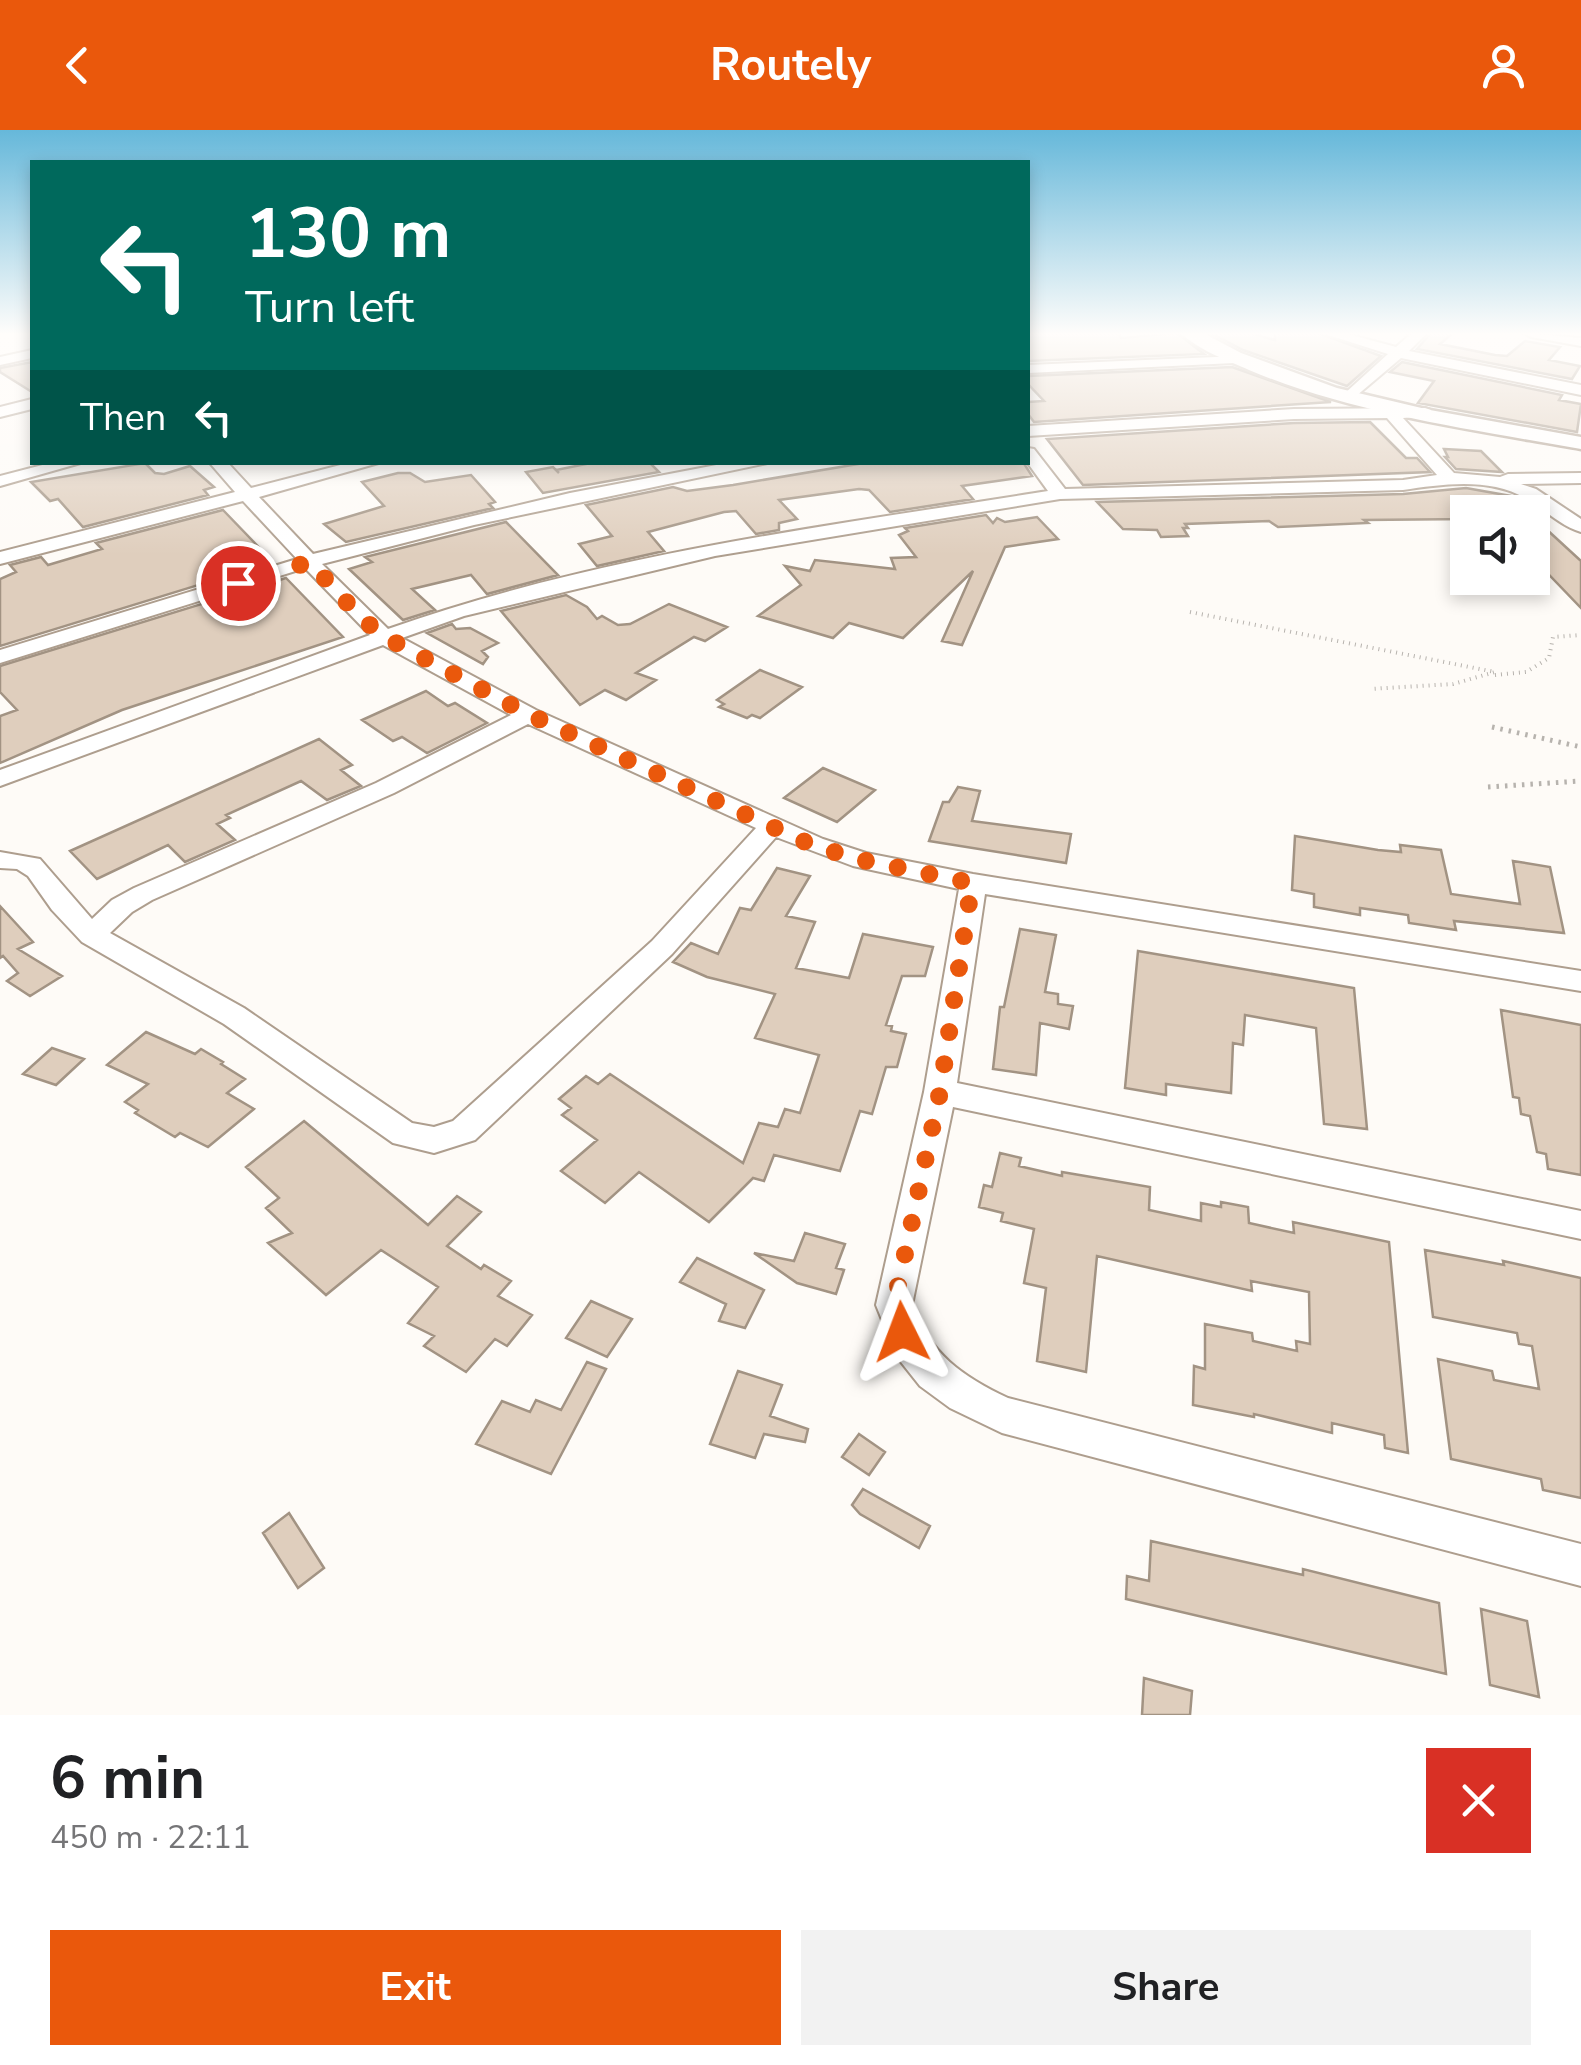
<!DOCTYPE html>
<html lang="en">
<head>
<meta charset="utf-8">
<style>
  :root { --surface:#fff; --page:#f2f2f2; --text:#202124; --muted:#757577; --accent:#ea580c }
  body { margin:0; font-family:"Nunito Sans",sans-serif; background:var(--page); color:var(--text); height:100vh; display:flex; flex-direction:column; font-size:38px; white-space:nowrap }
  * { box-sizing:border-box; margin:0 }
  p { font-size:32px; color:var(--muted) }
  .icon { flex:none; width:55px; height:55px; fill:none; stroke:currentColor; stroke-width:2; stroke-linecap:round; stroke-linejoin:round }
  .map { position:relative; height:1585px; overflow:hidden }
  .side { display:flex; flex-direction:column; background:var(--surface); flex:1 }
  .side>* { flex:none }
  .guide { position:absolute; left:30px; top:30px; width:1000px; height:305px; border-radius:0px; box-shadow:0 5px 15px #0003; background:#00695c; color:#fff; overflow:hidden }
  .buttons { position:absolute; left:1450px; top:365px; display:grid; gap:20px }
  .buttons a { display:grid; place-items:center; width:100px; height:100px; border-radius:0px; background:var(--surface); box-shadow:0 5px 15px #0003; font-size:50px }
  .pin { position:absolute; display:grid; place-items:center; width:85px; height:85px; color:#fff; margin:-42px; border:5px solid #fff; border-radius:50%; box-shadow:0 2px 10px #0007 }
  .me { position:absolute; width:110px; margin:-55px; rotate:357deg; stroke-linejoin:round; filter:drop-shadow(0 0 8px #0008) }
  .turn { display:flex; align-items:center; gap:35px; height:210px; padding:0 50px; font-size:45px }
  .turn .icon { width:130px; height:130px; stroke-width:2.5 }
  .turn b { display:block; font-size:70px; line-height:85px }
  .then { display:flex; align-items:center; height:95px; padding:0 50px; background:#0003; gap:20px; font-size:38px }
  .round { display:grid; place-items:center; flex:none; width:105px; height:105px; border-radius:0px; background:var(--page) }
  .headline { display:flex; align-items:center; justify-content:space-between; height:170px; padding:0 50px }
  h1 { font-size:60px; font-weight:700; line-height:75px }
  .button { display:flex; gap:20px; margin-top:auto; padding:20px 50px }
  .button a { flex:1; height:115px; border-radius:0px; background:var(--accent); color:#fff; font-size:40px; font-weight:700; line-height:115px; text-align:center }
  .button a+a { background:var(--page); color:var(--text) }
  header { display:flex; justify-content:space-between; align-items:center; height:130px; padding:0 50px; background:var(--accent); color:#fff; font-size:45px; font-weight:700 }
  .map>svg:first-child { display:block }
  .building { fill:#dfcebd; stroke:#a29383; stroke-width:2.5 }
  .lines { fill:none; stroke-linecap:round; stroke-linejoin:round }
  .minor-casing { stroke:#ae9e8e; stroke-width:4 }
  .tertiary-casing { stroke:#ae9e8e; stroke-width:5 }
  .path-far1 { stroke:#b7b3ae; stroke-width:4; stroke-dasharray:1 5; stroke-linecap:butt }
  .path { stroke:#b7b3ae; stroke-width:5; stroke-dasharray:2.5 6; stroke-linecap:butt }
  .minor { fill:#fff; fill-rule:evenodd }
  .tertiary { fill:#fff; fill-rule:evenodd }
  .route { stroke:#ea580c; stroke-width:18; stroke-dasharray:0 32.4 }
</style>
</head>
<body>
<header><svg class="icon" aria-label="back" viewBox="0 0 24 24"><path d="M15 5l-7 7 7 7"/></svg>Routely<svg class="icon" aria-label="person" viewBox="0 0 24 24"><circle cx="12" cy="8" r="4"/><path d="M4 21q1-7 8-7t8 7"/></svg></header>
<div class="map">
<svg width="1581" height="1585" viewBox="0 0 1581 1585">
  <rect width="100%" height="100%" fill="#fefbf7"/>
  <!-- building -->
  <path class="building" d="M1028,203H1118L1121,208L1177,203L1204,224L1028,231Z
    M1211,203H1250L1275,210V203H1318L1381,226L1347,256L1243,220Z
    M1431,203H1453L1440,214L1495,225L1507,226L1525,211L1560,217L1549,230L1580,236L1572,249L1417,219Z
    M32,232V262L0,242V238Z
    M1402,232L1562,265L1559,270L1581,274L1577,302L1418,273L1434,251L1390,242Z
    M1232,237L1331,272L1034,292L1028,284V272L1044,271L1028,254V246Z
    M1370,292L1406,328H1417L1430,342L1083,355L1047,309L1294,293Z
    M1444,319L1481,321L1502,342L1456,339L1445,327H1448Z
    M596,332H649L659,342L543,363L526,342L553,337L559,343L556,340Z
    M870,332H1023L1032,346L962,356L973,369L890,382L869,360L859,359L779,370L797,389L779,393V400L756,404L736,381L724,382L648,402L664,421L597,436L579,414L612,406L586,375L673,357L687,361L733,355Z
    M145,333L155,343L164,344L190,336L214,357L204,360L208,365L83,397L58,369L50,371L31,352Z
    M398,343H410L425,352L471,345L495,372L489,374L493,378L346,412L324,394L384,376L362,352Z
    M1466,358L1511,366L1540,382H1468V389L1364,390L1368,393L1278,397L1269,391L1185,394L1188,398H1183L1188,406L1161,407L1157,400L1123,399L1097,372L1403,364Z
    M223,380L273,432L0,516V449L16,442L10,435L41,427L48,435L102,419L96,413Z
    M986,385L993,393L997,388L1005,392L1037,387L1058,409L1005,417L962,515L942,511L973,441L903,508L849,493L833,508L758,486L801,455L785,436L810,441L815,430L895,439L891,428L916,427L899,405L908,401L905,398Z
    M1532,386L1581,431V478L1532,427Z
    M506,392L558,445L487,464L471,445L412,459L435,480L403,490L349,439L372,432L365,427Z
    M286,448L343,507L122,580L0,633V586L17,580L0,562V536Z
    M566,465L587,477L597,489L602,486L618,495L630,494L669,474L727,497L705,511L694,507L636,543L656,550L626,570L605,560L580,575L501,481Z
    M452,494L456,499L470,498L498,513L482,521L488,527L483,534L427,503Z
    M760,540L802,557L760,588L752,585L747,588L719,577L724,574L717,570Z
    M426,561L448,576L455,573L487,593L427,623L402,607L393,611L362,590Z
    M319,609L352,635L341,640L361,656L327,670L301,651L226,685L230,688L217,694L235,710L185,732L168,715L97,749L70,721Z
    M823,638L875,660L837,692L784,668Z
    M958,657L980,661L972,691L1071,704L1066,733L929,711L943,672H949Z
    M1295,706L1378,720L1401,722L1400,715L1441,720L1451,764L1520,774L1513,731L1550,737L1564,803L1454,791L1456,800L1409,793L1408,785L1360,778V785L1314,777V764L1292,760Z
    M777,738L810,746L786,786L815,792L796,838L849,848L863,804L933,817L925,846H902L886,895L892,896L891,901L906,904L897,937H886L872,984L860,981L840,1041L774,1025L764,1051L753,1048L709,1092L639,1042L605,1073L561,1041L597,1010L562,985L571,978L559,969L586,946L598,954L610,944L743,1033L759,993L778,997L785,979L800,983L819,925L755,908L775,864L707,847L673,832L691,813L718,824L740,778L751,780Z
    M0,776L33,812L18,819L62,846L30,866L7,851L18,843L3,826L0,828Z
    M1020,799L1056,805L1045,862L1058,864V874L1073,876L1069,899L1040,893L1036,945L993,939L1000,877H1004Z
    M1138,821L1354,858L1367,999L1324,994L1316,898L1245,885L1243,915L1233,913L1231,963L1166,954V965L1125,958Z
    M1501,880L1581,895V1045L1548,1039L1546,1024L1537,1022L1530,986L1521,984L1519,968L1513,967Z
    M146,902L195,924L201,919L223,932L221,934L245,949L227,963L254,979L208,1017L180,1003L175,1007L135,983L138,980L125,972L148,954L107,935Z
    M52,918L84,929L56,955L23,944Z
    M304,991L428,1095L457,1066L481,1082L447,1116L481,1139L484,1135L511,1151L498,1166L532,1185L507,1216L495,1209L466,1242L424,1216L434,1206L408,1193L438,1157L381,1120L326,1165L268,1113L292,1103L266,1078L279,1068L246,1037Z
    M1000,1023L1021,1028L1019,1036L1062,1046V1042L1150,1057L1149,1080L1201,1091V1073L1221,1077V1072L1248,1077L1249,1093L1294,1103L1293,1092L1389,1112L1408,1323L1385,1318L1384,1305L1332,1293V1303L1254,1284V1287L1193,1275L1194,1236L1205,1239V1194L1252,1203L1253,1211L1297,1221L1296,1211L1310,1214L1309,1162L1251,1151L1252,1161L1097,1126L1086,1242L1037,1231L1046,1158L1024,1153L1034,1099L1001,1091L1003,1083L979,1077L984,1055L992,1057Z
    M805,1103L845,1114L836,1138L844,1140L836,1164L797,1153L754,1123L794,1131Z
    M1425,1120L1504,1135L1503,1131L1581,1148V1368L1543,1360L1541,1349L1451,1329L1438,1229L1492,1241L1494,1250L1539,1259L1532,1216L1519,1214L1517,1203L1433,1187Z
    M697,1128L764,1160L745,1198L719,1191L726,1174L680,1152Z
    M591,1171L632,1189L607,1227L566,1208Z
    M587,1232L606,1239L551,1344L476,1314L502,1271L530,1282L536,1270L561,1280Z
    M738,1241L782,1255L770,1286L808,1299L805,1312L764,1304L755,1328L710,1314Z
    M859,1304L885,1322L869,1345L842,1327Z
    M863,1359L930,1396L919,1418L860,1384L852,1375Z
    M289,1383L324,1438L298,1458L263,1403Z
    M1151,1411L1303,1445V1439L1439,1473L1446,1544L1126,1469L1127,1446L1149,1451Z
    M1481,1479L1527,1491L1539,1567L1490,1555Z
    M1144,1548L1192,1561L1190,1585H1142Z"/>
  <g class="lines">
    <!-- minor casing -->
    <g class="minor-casing">
      <path id="minor" d="M1322,203H1344L1396,217L1412,203H1427L1409,221L1581,255V265L1401,228L1349,272L1341,267L1344,264L1388,224Z
        M1524,203L1581,208V216L1531,207Z
        M32,220V228L0,235V227Z
        M1239,226V232L1234,233L1028,243V235Z
        M32,269V279L0,287V277Z
        M1425,278L1431,280V286L1403,288L1454,343L1500,347L1508,344L1581,343V353L1521,354L1536,359L1581,389V402C1561,396 1545,380 1527,369C1490,347 1443,354 1403,360L1060,369L715,426L464,486L402,508L536,580L823,709L866,723L973,744L1581,841V861L985,764L957,953L1581,1081V1109L953,977L912,1175C929,1223 963,1247 1008,1268L1581,1414V1456L1002,1303L950,1278L920,1256L897,1227L876,1175L924,962L959,759L853,736L776,707L672,824L475,1010L434,1023L393,1013L224,894L82,812L52,780L28,746L17,739L0,738V722L40,729L92,789L112,770L134,758L376,653L511,585L383,515L0,656V640L370,505L305,438L0,533V520L297,429L243,371L0,434V422L235,362L209,332H227L251,358L352,332H382L259,367L313,424L570,363L732,332H772L474,395L322,434L388,499C598,424 828,396 1048,361L1027,332L1028,318L1034,319L1065,359L1403,350L1437,345L1387,288L1294,289L1028,306V296L1294,279ZM528,594L756,698L652,811L453,991L434,997L412,993L244,878L110,803L132,782L152,770L394,663Z
        M54,332H84L0,356V346Z"/>
    </g>
    <!-- tertiary casing -->
    <g class="tertiary-casing">
      <path id="tertiary" d="M1181,203H1203L1241,223L1337,258L1430,280L1581,307V319C1469,299 1354,284 1249,240C1227,230 1198,220 1181,203Z"/>
    </g>
    <!-- path-far1 -->
    <path class="path-far1" d="M1190,482L1495,542L1453,554L1370,559
      M1495,545L1526,542L1549,528L1553,507L1581,505"/>
    <!-- path -->
    <path class="path" d="M1492,597L1581,617
      M1488,657L1581,651"/>
    <!-- minor -->
    <use href="#minor" class="minor"/>
    <!-- tertiary -->
    <use href="#tertiary" class="tertiary"/>
  </g>
  <!-- sky -->
  <linearGradient id="sky" x2="0" y2="1"><stop stop-color="#66b8da"/><stop offset="0.48" stop-color="#fffdfb"/><stop offset="1" stop-color="#fffdfb" stop-opacity="0"/></linearGradient>
  <rect width="1581" height="425" fill="url(#sky)"/>
  <g class="lines">
    <!-- route -->
    <path class="route" d="M238,453L310,432L361,488L385,507L528,584L814,716L862,730L972,753L940,962L894,1175L902,1202"/>
  </g>
</svg>
<div class="buttons">
<a><svg class="icon" aria-label="sound" viewBox="0 0 24 24"><path d="M4 9h4l5-4v14l-5-4H4zM17 9q2 3 0 6"/></svg></a>
</div>
<div class="pin" style="left:238px;top:453px;background:#d93025"><svg class="icon" aria-label="arrive" viewBox="0 0 24 24"><path d="M6 21V4h12l-3 4 3 4H6"/></svg></div>
<svg class="me" style="left:902px;top:1202px" viewBox="-20 -20 40 40"><path d="M0-17L14 15 0 8-14 15z" fill="#ea580c" stroke="#fff" stroke-width="4"/></svg>
<div class="guide">
<div class="turn"><svg class="icon" aria-label="left" viewBox="0 0 24 24"><path d="M17 20v-9H6M10 6l-5 5 5 5"/></svg><div><b>130 m</b>Turn left</div></div>
<div class="then">Then<svg class="icon" aria-label="left" viewBox="0 0 24 24"><path d="M17 20v-9H6M10 6l-5 5 5 5"/></svg></div>
</div>
</div>
<section class="side">
<div class="headline"><div><h1>6 min</h1><p>450 m · 22:11</p></div><a class="round" style="background:#d93025;color:#fff"><svg class="icon" aria-label="close" viewBox="0 0 24 24"><path d="M6 6l12 12M18 6L6 18"/></svg></a></div>
<div class="button"><a>Exit</a><a>Share</a></div>
</section>
</body>
</html>
